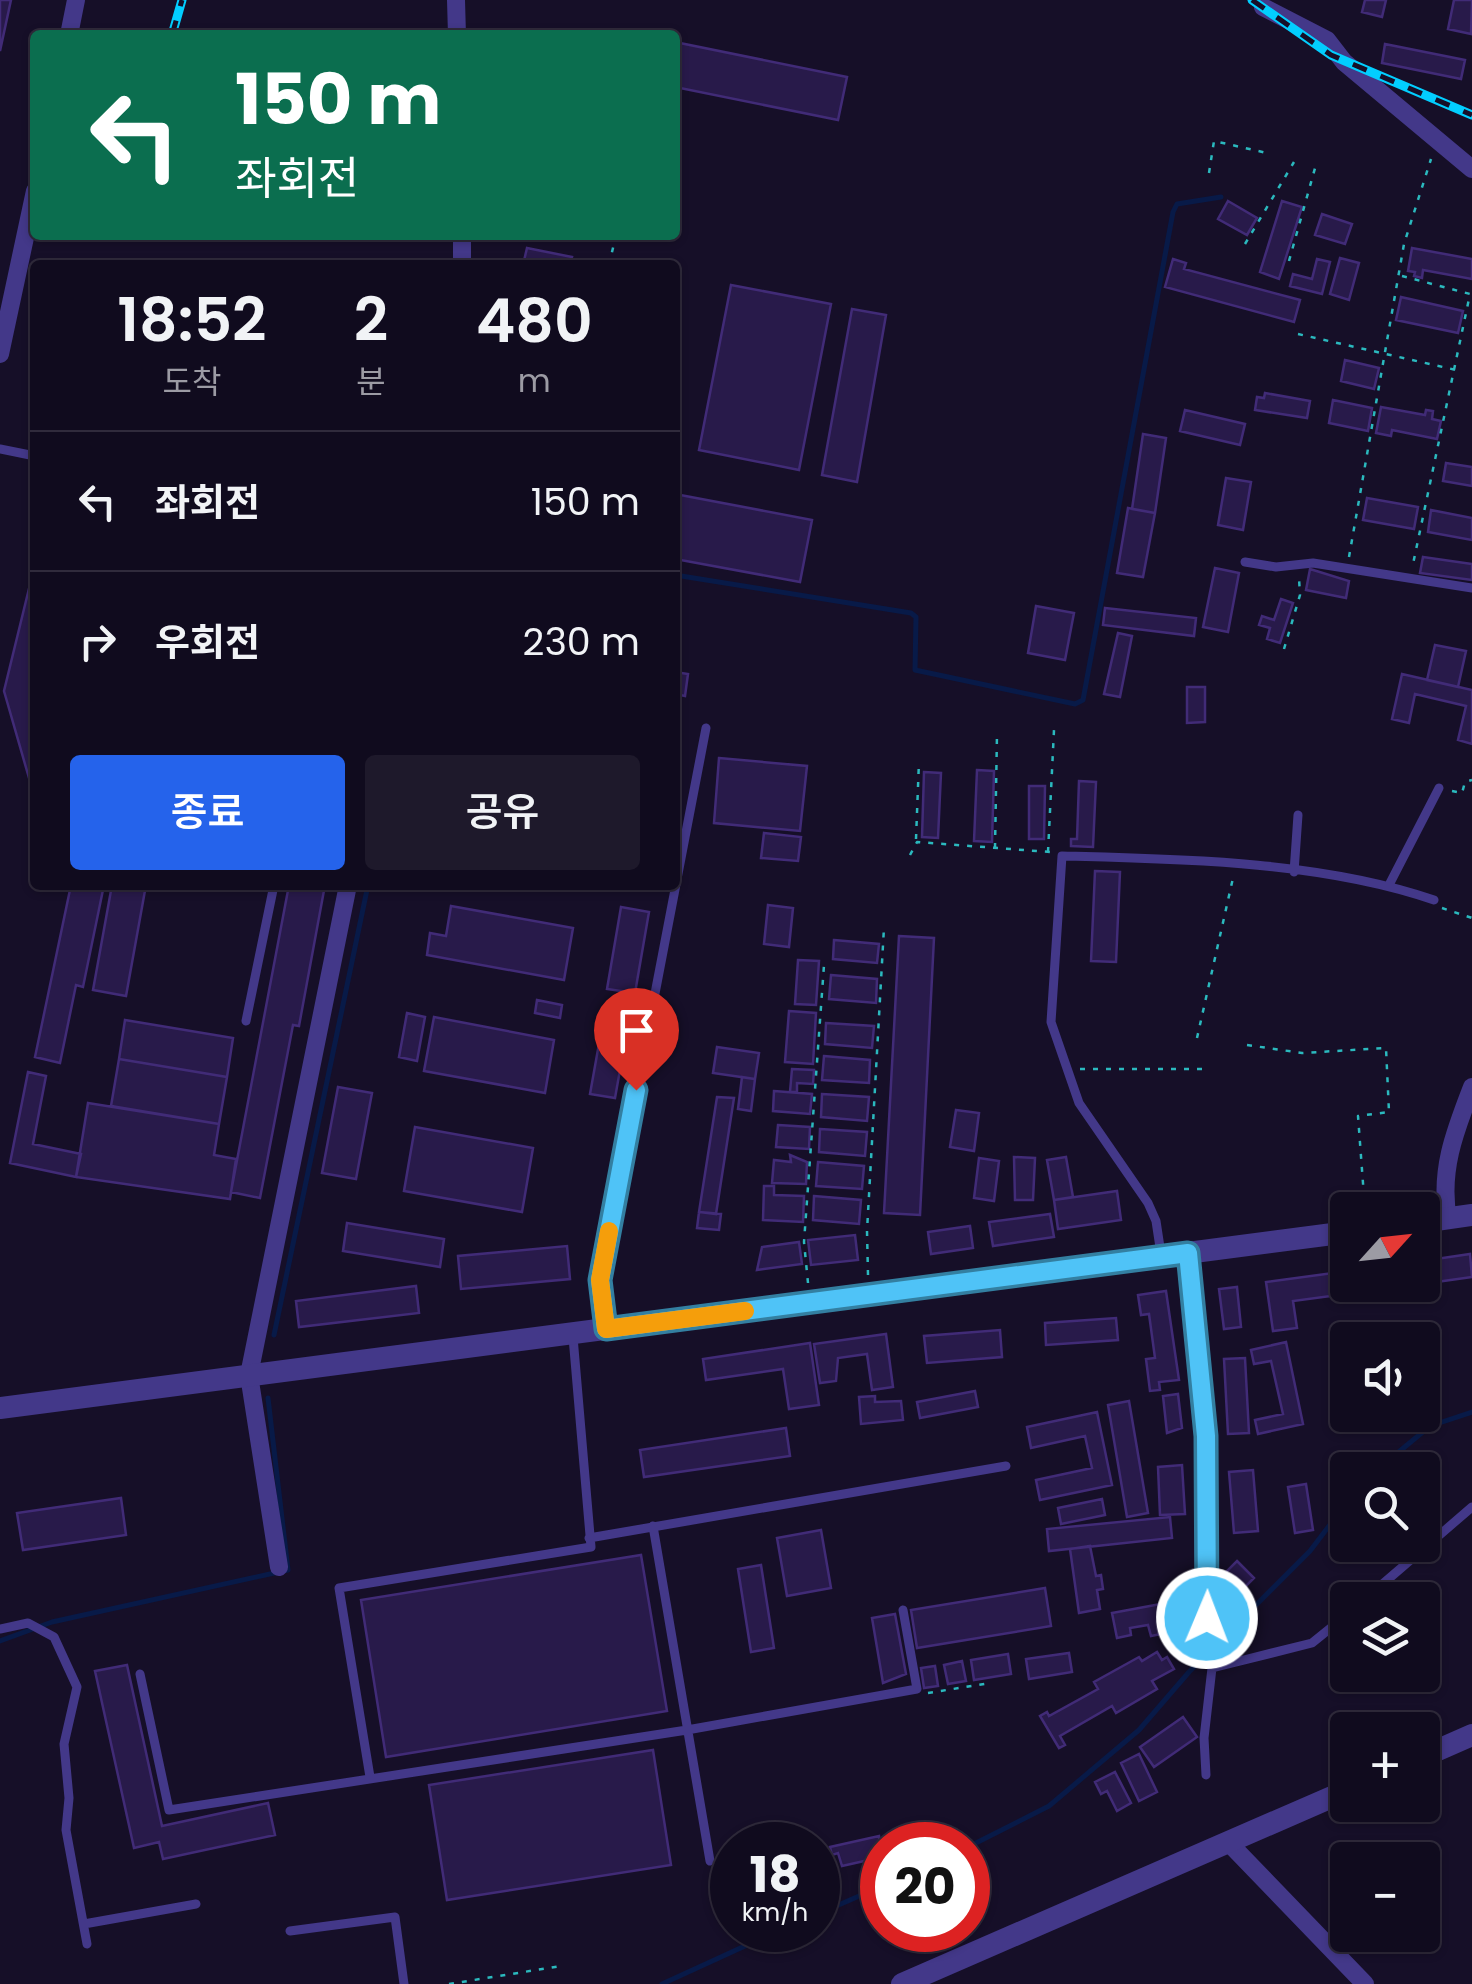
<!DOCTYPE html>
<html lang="ko">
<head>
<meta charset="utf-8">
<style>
  :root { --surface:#100b1e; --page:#1e192b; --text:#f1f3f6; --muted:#9c9ba4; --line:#302b3c; --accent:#2563eb }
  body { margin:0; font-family:Poppins,"Noto Sans KR",sans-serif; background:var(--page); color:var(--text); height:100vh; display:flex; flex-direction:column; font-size:38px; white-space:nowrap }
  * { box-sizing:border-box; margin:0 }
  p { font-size:32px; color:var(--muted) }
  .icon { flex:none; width:55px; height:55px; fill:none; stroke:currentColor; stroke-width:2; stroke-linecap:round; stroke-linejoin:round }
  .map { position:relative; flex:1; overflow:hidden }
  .panel { position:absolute; left:30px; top:260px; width:650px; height:630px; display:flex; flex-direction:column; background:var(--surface); border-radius:10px; box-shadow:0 2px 8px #0004,0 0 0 2px var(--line) }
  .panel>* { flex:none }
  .banner { position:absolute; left:30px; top:30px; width:650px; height:210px; border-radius:10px; box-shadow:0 2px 8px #0004,0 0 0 2px var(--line); background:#0b6e4f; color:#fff; overflow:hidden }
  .needle { width:65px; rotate:63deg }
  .fabs { position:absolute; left:1330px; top:1192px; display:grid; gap:20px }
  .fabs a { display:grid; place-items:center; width:110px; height:110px; border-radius:10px; background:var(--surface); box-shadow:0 2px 8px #0004,0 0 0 2px var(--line); font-size:50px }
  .speed { position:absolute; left:710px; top:1822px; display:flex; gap:20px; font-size:50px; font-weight:700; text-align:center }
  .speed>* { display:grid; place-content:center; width:130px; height:130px; border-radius:50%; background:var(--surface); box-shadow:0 2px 8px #0004,0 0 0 2px var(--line); line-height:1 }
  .speed small { font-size:25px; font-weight:400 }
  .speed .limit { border:15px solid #d22; background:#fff; color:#111 }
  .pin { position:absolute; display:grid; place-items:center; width:85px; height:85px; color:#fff; margin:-102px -42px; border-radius:50% 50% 50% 0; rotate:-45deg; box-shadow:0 0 10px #0007 }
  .pin .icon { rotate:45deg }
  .me { position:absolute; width:110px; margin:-55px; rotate:1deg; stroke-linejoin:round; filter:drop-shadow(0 0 8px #0008) }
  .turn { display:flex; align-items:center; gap:35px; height:210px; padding:0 40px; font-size:45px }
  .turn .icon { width:130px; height:130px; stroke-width:2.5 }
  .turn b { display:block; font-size:70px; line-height:85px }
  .eta { display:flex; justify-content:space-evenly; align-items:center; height:170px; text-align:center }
  .eta b { font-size:60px; font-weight:600; line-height:70px }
  .button { display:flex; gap:20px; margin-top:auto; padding:20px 40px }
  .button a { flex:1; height:115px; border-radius:10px; background:var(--accent); color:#fff; font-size:40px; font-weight:600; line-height:115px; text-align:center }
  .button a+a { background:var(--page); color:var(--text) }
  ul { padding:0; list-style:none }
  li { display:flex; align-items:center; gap:30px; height:140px; padding:0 40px; border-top:2px solid var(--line) }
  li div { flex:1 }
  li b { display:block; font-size:38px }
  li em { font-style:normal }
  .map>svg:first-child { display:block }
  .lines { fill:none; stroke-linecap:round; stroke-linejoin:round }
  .stream { stroke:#081a48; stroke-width:5 }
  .building { fill:#281a4a; stroke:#412b77; stroke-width:2.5 }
  .path { stroke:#2bb9be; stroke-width:2.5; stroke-dasharray:5 8; stroke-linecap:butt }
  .service { stroke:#433889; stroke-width:9 }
  .minor { stroke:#433889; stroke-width:18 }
  .tertiary { stroke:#433889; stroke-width:22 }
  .rail-casing { stroke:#02ceff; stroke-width:9 }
  .rail { stroke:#160f28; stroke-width:5; stroke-dasharray:15; stroke-linecap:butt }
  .route-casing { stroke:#337fa1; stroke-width:25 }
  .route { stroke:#4fc3f7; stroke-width:18 }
  .slow { stroke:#f59e0b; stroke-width:18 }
</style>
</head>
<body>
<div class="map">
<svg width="1472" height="1984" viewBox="0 0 1472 1984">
  <rect width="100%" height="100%" fill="#160f28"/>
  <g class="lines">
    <!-- stream -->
    <path class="stream" d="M675,575L911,613L916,617L915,670L1075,704L1083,700L1173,212L1177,204L1221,197
      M274,1335L368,885
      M1377,1470L1430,1426L1472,1412
      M0,1641L52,1622L288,1570L268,1398
      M968,1847L1049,1806L1139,1730L1189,1672L1310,1551L1348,1501
      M818,1914L882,1886
      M662,1984L780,1930"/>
  </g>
  <!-- building -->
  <path class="building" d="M0,0H11L0,51Z
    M1365,0H1386L1382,17L1362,12Z
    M1454,0H1472L1471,34L1448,29Z
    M675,42L847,77L838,120L675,87Z
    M1385,44L1465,60L1461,79L1382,63Z
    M1228,201L1257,218L1247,235L1218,219Z
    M1282,201L1302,207L1279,279L1260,272Z
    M1322,214L1352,224L1345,244L1315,235Z
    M527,248L572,257L570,265H523Z
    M1412,248L1472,259V279L1423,270L1422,278L1414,276L1415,272L1408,271Z
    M1340,258L1359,263L1349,300L1330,294Z
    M1173,259L1186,263L1184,269L1300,300L1294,322L1165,287Z
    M1317,259L1330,262L1322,294L1290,286L1293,274L1312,279Z
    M731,285L831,304L799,470L699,450Z
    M1401,297L1463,311L1458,333L1396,320Z
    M852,309L886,315L857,482L822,475Z
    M1345,360L1379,368L1374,389L1341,381Z
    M1265,393L1310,401L1307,418L1255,410L1257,397L1264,398Z
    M1333,400L1372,408L1368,431L1329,423Z
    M1381,407L1425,415L1426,410L1433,411L1432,419L1441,421L1437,439L1392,430L1391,436L1376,433Z
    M1185,410L1245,424L1240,445L1180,431Z
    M1143,434L1166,438L1155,513L1132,509Z
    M1446,463L1472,467V486L1443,481Z
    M1226,478L1251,482L1243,530L1218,525Z
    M675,494L812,520L800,582L675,559Z
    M1367,498L1418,507L1414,529L1363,520Z
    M1128,508L1155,513L1143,577L1117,573Z
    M1431,510L1472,518V540L1428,532Z
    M1423,557L1472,564V580L1420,573Z
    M35,564V776L29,778L4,691Z
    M1215,568L1239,573L1228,632L1203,627Z
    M1310,569L1349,581L1346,598L1306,590Z
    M1281,599L1293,603L1280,643L1267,639L1270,628L1259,625L1262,616L1274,620Z
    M1036,606L1074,613L1065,660L1028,653Z
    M1105,608L1196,618L1194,636L1103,625Z
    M1118,633L1132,636L1120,697L1104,694Z
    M1435,645L1466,651L1458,687L1427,680Z
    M675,672L688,674L685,696L675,694Z
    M1402,674L1472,690V744L1458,740L1466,706L1415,694L1409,723L1392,719Z
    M1187,687H1205V722L1187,723Z
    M719,758L807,766L800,831L714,823Z
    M977,770L994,771L992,842L974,841Z
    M924,772L941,773L938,838L922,837Z
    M1079,781L1096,782L1093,847L1071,846V839H1077Z
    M1029,786H1045L1044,839H1029Z
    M764,833L801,837L798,861L761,858Z
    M1095,871L1120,872L1116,962L1091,961Z
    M71,885H104L83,987L76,985L60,1063L35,1057Z
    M112,885H146L126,996L93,990Z
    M289,885H325L299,1026L293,1025L260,1198L231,1192Z
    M768,905L793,908L789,947L764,944Z
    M451,906L573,928L564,980L427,955L430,933L446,936Z
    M621,907L649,912L635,993L607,989Z
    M899,936L934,938L920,1215L884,1213Z
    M834,940L879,944L877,963L833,959Z
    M798,960L819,961L816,1005L795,1004Z
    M831,975L877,979L876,1003L829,999Z
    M537,1000L562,1005L560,1018L535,1013Z
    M789,1011L816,1013L813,1064L785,1062Z
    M407,1013L425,1017L417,1061L399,1057Z
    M434,1017L554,1040L545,1093L424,1071Z
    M125,1020L233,1038L227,1077L119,1059Z
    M826,1023L874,1026L872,1048L825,1044Z
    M602,1027L627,1031L615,1098L590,1094Z
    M717,1047L759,1053L755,1079L713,1073Z
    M824,1056L870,1060L869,1083L822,1080Z
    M119,1059L227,1077L219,1124L111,1106Z
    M792,1069L814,1070L813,1084L797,1083V1092H790Z
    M28,1072L46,1076L33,1144L81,1154L76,1177L10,1163Z
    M742,1077L755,1079L751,1111L738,1109Z
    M338,1087L372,1093L356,1179L322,1173Z
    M774,1091L812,1094L810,1114L773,1111Z
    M822,1094L869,1097L867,1121L821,1117Z
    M717,1097L734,1098L716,1214L699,1212Z
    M88,1103L219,1124L214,1155L236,1159L230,1199L76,1177Z
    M956,1110L979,1113L974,1151L950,1147Z
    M778,1125L810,1127L809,1149L776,1147Z
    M415,1127L533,1148L522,1212L404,1191Z
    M820,1129L867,1132L865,1156L819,1152Z
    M790,1155L807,1162L806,1184L772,1183L774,1160L791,1162Z
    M1014,1157L1035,1158L1033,1200H1015Z
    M1066,1157L1073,1197L1054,1200L1047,1160Z
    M979,1158L999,1161L994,1201L974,1198Z
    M818,1162L864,1166L862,1189L816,1186Z
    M764,1186H774V1195L804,1196L803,1222L763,1220Z
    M1117,1191L1121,1220L1058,1229L1054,1200Z
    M814,1196L861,1200L859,1224L813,1220Z
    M699,1212L721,1214L719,1230L697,1228Z
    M1050,1214L1054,1237L993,1246L989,1222Z
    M347,1223L444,1239L440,1267L343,1251Z
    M970,1226L973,1248L931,1254L928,1232Z
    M855,1235L858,1260L811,1265L808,1240Z
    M799,1242L802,1264L757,1270L762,1247Z
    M567,1246L570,1279L461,1289L458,1256Z
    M1470,1254L1472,1277L1422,1284V1261Z
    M1348,1271V1285H1413L1293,1301L1297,1328L1273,1331L1266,1282Z
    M416,1286L419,1313L299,1327L296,1301Z
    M1237,1287L1241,1327L1224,1329L1219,1289Z
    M1166,1291L1179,1380L1159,1382L1160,1390L1150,1391L1146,1359L1155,1358L1149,1314L1141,1315L1138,1295Z
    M1116,1318L1118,1340L1046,1345L1045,1323Z
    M1000,1330L1002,1357L927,1363L924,1336Z
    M886,1334L893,1387L872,1390L867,1354L838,1358L836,1381L820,1383L814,1344Z
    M1286,1342L1303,1424L1258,1434L1255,1420L1283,1414L1271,1361L1254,1364L1251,1350Z
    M810,1343L819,1405L789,1409L783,1369L706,1380L703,1359Z
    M1245,1358L1249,1433L1228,1434L1224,1359Z
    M975,1391L978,1407L920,1418L917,1402Z
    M1178,1394L1182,1428L1167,1433L1163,1396Z
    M875,1396V1402L901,1401L903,1420L861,1424L859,1397Z
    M1129,1401L1148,1513L1127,1517L1108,1405Z
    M1097,1412L1112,1485L1040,1500L1036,1480L1092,1468L1085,1436L1031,1448L1027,1427Z
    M786,1428L790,1456L644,1477L640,1450Z
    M1182,1465L1185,1514L1160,1515L1158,1467Z
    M1253,1470L1258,1531L1234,1533L1229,1472Z
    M1306,1484L1313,1530L1295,1533L1288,1487Z
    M121,1498L126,1535L23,1550L17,1513Z
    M1102,1499L1105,1515L1061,1524L1058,1508Z
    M1170,1517L1172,1538L1049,1551L1047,1529Z
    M821,1530L831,1588L787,1596L777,1538Z
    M1090,1546L1096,1576L1101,1575L1103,1589L1097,1590L1100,1609L1079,1613L1070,1549Z
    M641,1555L667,1711L386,1757L361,1600Z
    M1237,1561L1254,1578L1243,1589L1226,1572Z
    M761,1565L774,1648L751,1652L738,1569Z
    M1045,1588L1051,1626L917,1648L911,1610Z
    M1166,1603L1171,1632L1151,1636L1148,1625L1130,1628L1131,1635L1117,1638L1112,1613Z
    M895,1614L906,1674L883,1683L872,1618Z
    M1157,1652L1162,1660L1167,1657L1174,1669L1152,1681L1157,1689L1116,1713L1112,1706L1060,1736L1065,1745L1059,1748L1040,1716L1047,1712L1049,1716L1098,1689L1094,1682L1139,1657L1142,1661Z
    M1069,1653L1072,1672L1029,1679L1026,1659Z
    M1008,1654L1011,1674L974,1680L971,1660Z
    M962,1661L966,1681L948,1684L944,1665Z
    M127,1665L162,1826L268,1803L275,1835L163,1859L159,1842L134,1848L95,1671Z
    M935,1666L938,1686L924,1688L921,1668Z
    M1183,1717L1197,1737L1154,1767L1140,1747Z
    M653,1750L671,1865L447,1900L429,1785Z
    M1139,1754L1157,1792L1139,1801L1121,1763Z
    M1115,1772L1131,1803L1117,1811L1107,1791L1101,1794L1095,1782Z
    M879,1836L882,1857L842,1866L838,1853L832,1855L830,1847Z"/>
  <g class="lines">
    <!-- path -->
    <path class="path" d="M1209,173L1214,141L1267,153
      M1245,244L1294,162
      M1289,261L1317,161
      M609,265L616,235
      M1402,276L1470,294L1413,564
      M1298,334L1456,370
      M1349,557L1404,244L1431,159
      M1284,649L1300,595L1299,578
      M1452,791L1462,793L1465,782L1472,780
      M916,839L919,761
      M995,848L997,734
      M1048,852L1054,730
      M910,855L917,842L1050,852
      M1442,908L1472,918
      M1197,1038L1233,878
      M1247,1045L1302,1053L1386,1048L1389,1112L1358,1116L1365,1210
      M1080,1069H1204
      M868,1275L867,1231L884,927
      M808,1283L804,1242L824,965
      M928,1693L990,1683
      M449,1984L561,1966"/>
    <!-- service -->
    <path class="service" d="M0,449L35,456
      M1245,562L1276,567L1313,563L1472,588
      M1294,872L1298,815
      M1389,885L1439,788
      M246,1021L274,885
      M1161,1254L1156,1221L1148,1203L1079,1103L1051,1022L1062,856C1181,859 1321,861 1434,900
      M606,1329L600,1280L706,728
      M653,1526L710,1861
      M589,1538L1006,1466
      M1364,1600L1472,1507
      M0,1629L28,1623L54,1637L77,1687L64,1744L69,1798L66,1830L87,1944
      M1212,1668L1312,1643L1348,1614
      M140,1674L169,1810L687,1730L917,1689L903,1610
      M1206,1775L1204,1738L1212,1668L1202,1638L1208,1611
      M370,1777L339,1588L591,1547L573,1337
      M84,1924L196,1904
      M290,1931L395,1917L404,1984"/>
    <!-- minor -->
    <path class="minor" d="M456,0L457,35
      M1263,7L1327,40L1344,62L1472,169
      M69,35L76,0
      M462,235V265
      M0,354L35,191
      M1448,1219C1439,1171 1455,1131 1472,1087
      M1188,1253L1204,1393L1208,1611
      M279,1567L249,1375L348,885
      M1229,1843L1365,1984"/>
    <!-- tertiary -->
    <path class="tertiary" d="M1422,1222L1472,1215
      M0,1408L1348,1232
      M1422,1757L1472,1735
      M902,1984L1348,1790"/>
    <!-- rail casing -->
    <g class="rail-casing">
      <path id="rail" d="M1252,0L1331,55L1472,115
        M172,35L182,0"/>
    </g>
    <!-- rail -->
    <use href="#rail" class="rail"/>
  </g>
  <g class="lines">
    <!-- route casing -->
    <g class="route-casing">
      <path id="route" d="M636,1090L600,1280L606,1329L1188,1253L1206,1436L1207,1618"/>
    </g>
    <!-- route -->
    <use href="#route" class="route"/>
    <!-- slow -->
    <path class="slow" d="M609,1231L600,1280L606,1329L745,1311"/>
  </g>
</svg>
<div class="fabs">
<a><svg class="needle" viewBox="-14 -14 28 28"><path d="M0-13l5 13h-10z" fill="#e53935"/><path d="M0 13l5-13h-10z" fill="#9c9ba4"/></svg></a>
<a><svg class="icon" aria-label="sound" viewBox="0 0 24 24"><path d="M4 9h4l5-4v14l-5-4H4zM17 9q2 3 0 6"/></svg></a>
<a><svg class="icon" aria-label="search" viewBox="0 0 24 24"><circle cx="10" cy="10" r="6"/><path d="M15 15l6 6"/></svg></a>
<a><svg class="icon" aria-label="layers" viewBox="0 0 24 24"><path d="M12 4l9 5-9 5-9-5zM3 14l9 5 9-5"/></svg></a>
<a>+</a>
<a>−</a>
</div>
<div class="speed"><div>18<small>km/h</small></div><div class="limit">20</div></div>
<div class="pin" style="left:636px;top:1090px;background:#d93025"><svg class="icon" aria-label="arrive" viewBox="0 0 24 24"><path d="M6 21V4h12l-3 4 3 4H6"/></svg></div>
<svg class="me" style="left:1207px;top:1618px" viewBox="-20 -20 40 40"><circle r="17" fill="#4fc3f7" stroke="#fff" stroke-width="3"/><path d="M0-11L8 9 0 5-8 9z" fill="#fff"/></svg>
<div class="banner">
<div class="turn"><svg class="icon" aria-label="left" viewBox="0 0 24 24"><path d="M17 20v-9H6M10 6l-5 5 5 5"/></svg><div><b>150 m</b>좌회전</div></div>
</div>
<section class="panel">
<div class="eta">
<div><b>18:52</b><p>도착</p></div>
<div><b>2</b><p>분</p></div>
<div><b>480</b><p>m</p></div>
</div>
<ul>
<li><svg class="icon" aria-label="left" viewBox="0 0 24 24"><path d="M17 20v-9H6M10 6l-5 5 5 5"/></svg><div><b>좌회전</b></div><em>150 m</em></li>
<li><svg class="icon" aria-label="right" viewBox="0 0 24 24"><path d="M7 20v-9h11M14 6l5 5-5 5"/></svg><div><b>우회전</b></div><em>230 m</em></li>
</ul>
<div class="button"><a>종료</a><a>공유</a></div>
</section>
</div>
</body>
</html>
